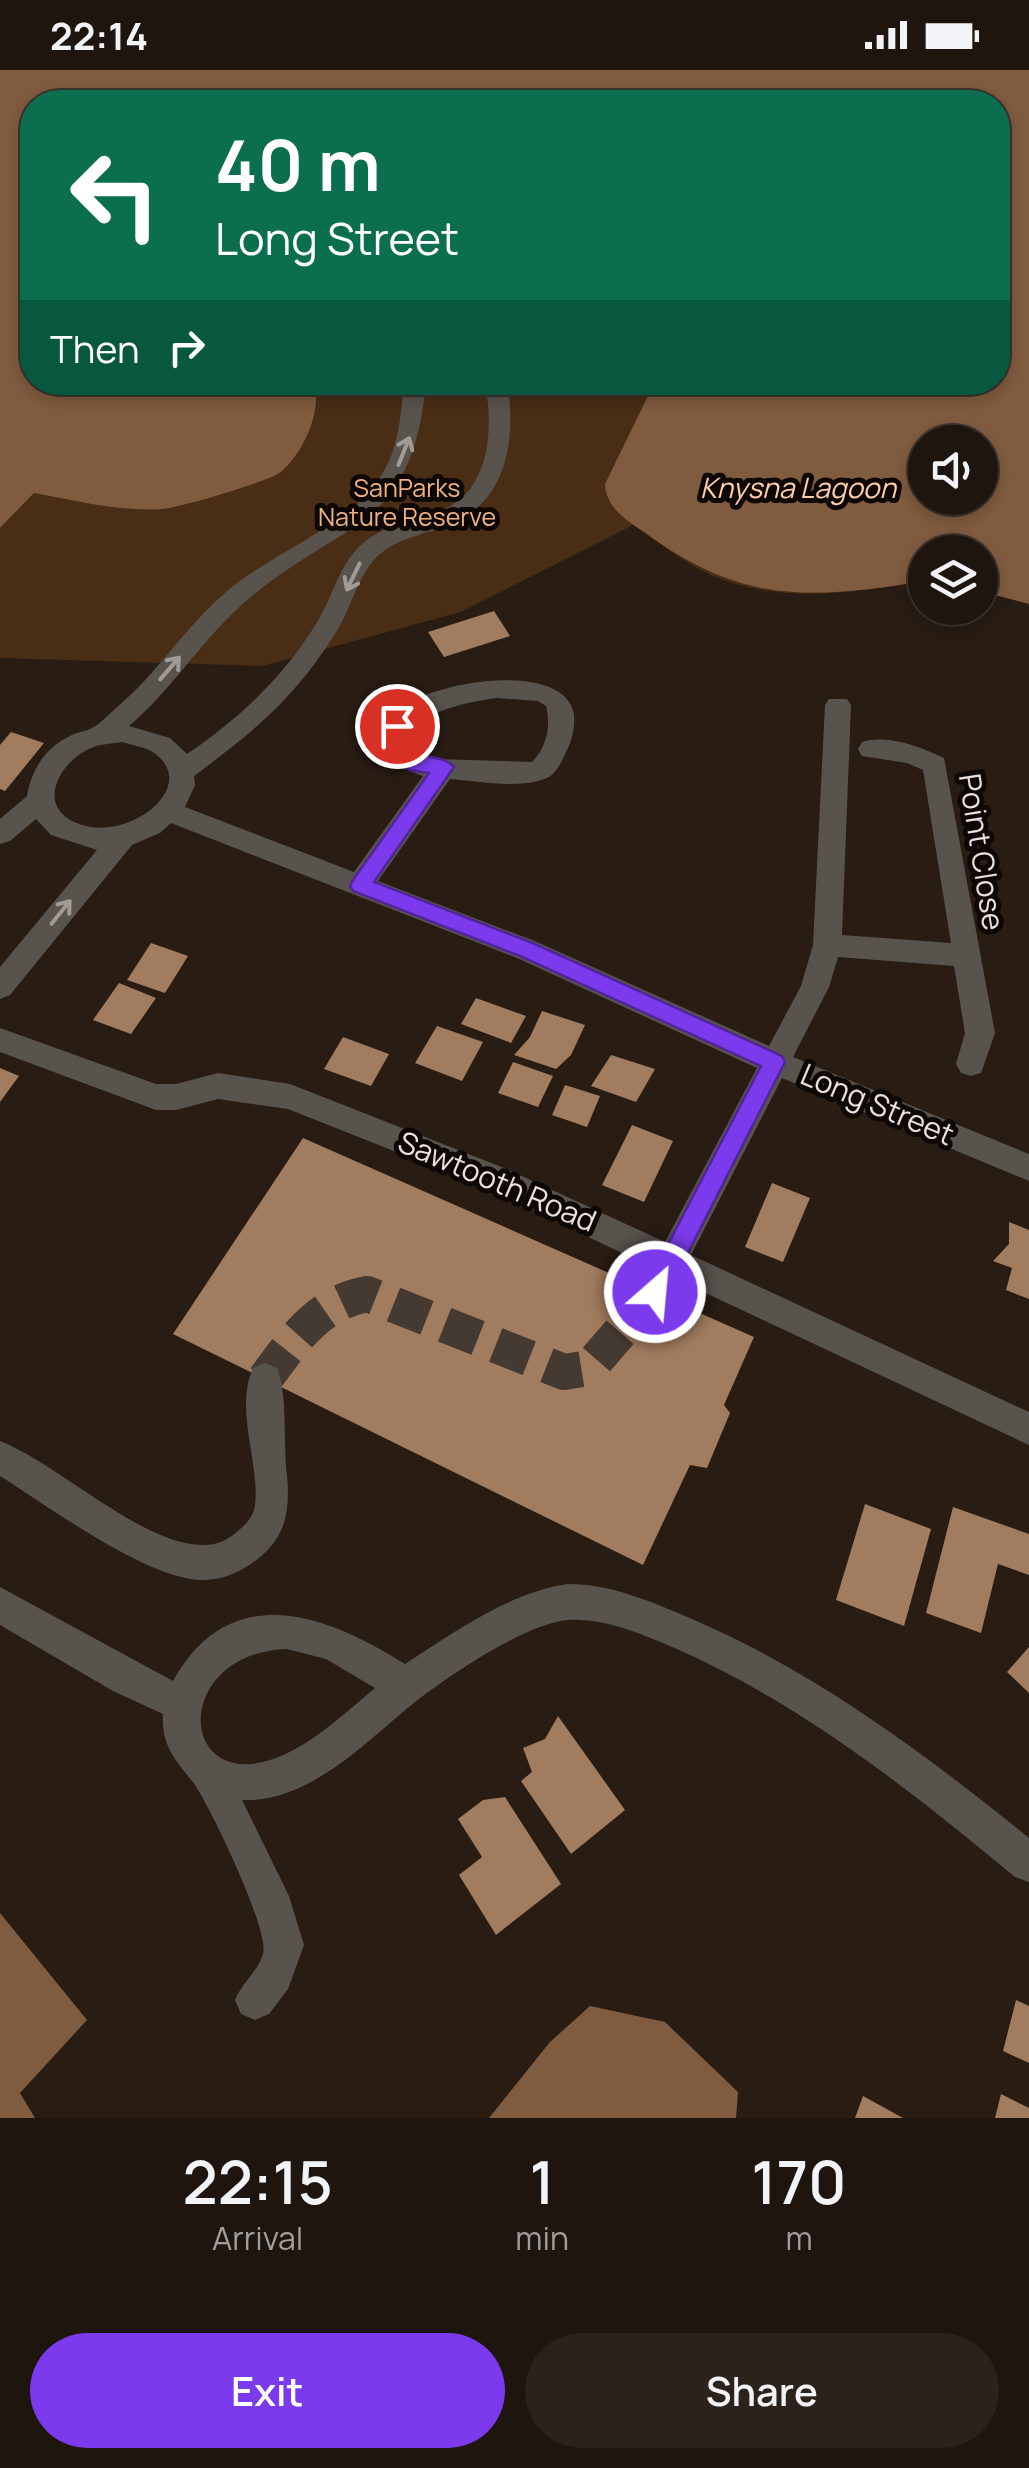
<!DOCTYPE html>
<html lang="en">
<head>
<meta charset="utf-8">
<style>
  :root { --surface:#1e150e; --page:#2b221c; --text:#f1f3f6; --muted:#a19f9e; --line:#3c342e; --accent:#7c3aed }
  body { margin:0; font-family:Manrope,sans-serif; background:var(--page); color:var(--text); height:100vh; display:flex; flex-direction:column; font-size:38px; white-space:nowrap }
  * { box-sizing:border-box; margin:0 }
  p { font-size:32px; color:var(--muted) }
  .icon { flex:none; width:55px; height:55px; fill:none; stroke:currentColor; stroke-width:2; stroke-linecap:round; stroke-linejoin:round }
  .map { position:relative; height:2048px; overflow:hidden }
  .details { display:flex; flex-direction:column; background:var(--surface); flex:1 }
  .details>* { flex:none }
  .top-card { position:absolute; left:20px; top:20px; width:990px; height:305px; border-radius:40px; box-shadow:0 5px 15px #0003,0 0 0 2px var(--line); background:#0b6e4f; color:#fff; overflow:hidden }
  .fabs { position:absolute; left:908px; top:355px; display:grid; gap:20px }
  .fabs a { display:grid; place-items:center; width:90px; height:90px; border-radius:50%; background:var(--surface); box-shadow:0 5px 15px #0003,0 0 0 2px var(--line); font-size:50px }
  .pin { position:absolute; display:grid; place-items:center; width:85px; height:85px; color:#fff; margin:-42px; border:5px solid #fff; border-radius:50%; box-shadow:0 2px 10px #0007 }
  .me { position:absolute; width:110px; margin:-55px; rotate:27deg; stroke-linejoin:round; filter:drop-shadow(0 0 8px #0008) }
  .turn { display:flex; align-items:center; gap:35px; height:210px; padding:0 30px; font-size:45px }
  .turn .icon { width:130px; height:130px; stroke-width:2.5 }
  .turn b { display:block; font-size:70px; line-height:85px }
  .then { display:flex; align-items:center; height:95px; padding:0 30px; background:#0003; gap:20px; font-size:38px }
  .eta { display:flex; justify-content:space-evenly; align-items:center; height:170px; text-align:center }
  .eta b { font-size:60px; font-weight:600; line-height:70px }
  .primary-button { display:flex; gap:20px; margin-top:auto; padding:20px 30px }
  .primary-button a { flex:1; height:115px; border-radius:60px; background:var(--accent); color:#fff; font-size:40px; font-weight:600; line-height:115px; text-align:center }
  .primary-button a+a { background:var(--page); color:var(--text) }
  .status { display:flex; justify-content:space-between; align-items:center; height:70px; padding:0 50px; background:var(--surface); direction:ltr }
  .status svg { height:28px; fill:currentColor }
  .map>svg:first-child { display:block }
  .green { fill:#492d15; fill-rule:evenodd }
  .water { fill:#7f5b3f; fill-rule:evenodd }
  .building { fill:#a17c5f }
  .lines { fill:none; stroke-linecap:round; stroke-linejoin:round }
  .minor-tunnel { stroke:#453a31; stroke-width:36; stroke-dasharray:36 19; stroke-linecap:butt }
  .minor { fill:#59534e; fill-rule:evenodd }
  .oneway { stroke:#a29a94 }
  .route { fill:#7c3aed; stroke:#51269a; stroke-width:2.5 }
  .labels { text-anchor:middle; stroke-width:10; stroke-linejoin:round; paint-order:stroke }
  .far-park-label { font-size:25px; fill:#edb283; stroke:#0d0805 }
  .far-water-label { font-size:28px; font-style:italic; fill:#fecea8; stroke:#0d0805 }
  .street-label { font-size:30px; fill:#eae1db; stroke:#0d0805 }
</style>
</head>
<body>
<div class="status"><b>22:14</b><svg viewBox="0 0 49 12"><path d="M0 12V9h3v3zM5 12V6h3v6zM10 12V3h3v9zM15 12V0h3v12zM26 1h20v11H26zM47 4h2v5h-2z"/></svg></div>
<div class="map">
<svg width="1029" height="2048" viewBox="0 0 1029 2048">
  <rect width="100%" height="100%" fill="#281c13"/>
  <!-- green -->
  <path class="green" d="M0,0H1029V534L980,521V482H925V511C850,523 768,537 697,498C675,486 654,469 633,455L461,542L263,596L0,588V458L34,423C75,431 121,442 164,439C179,438 271,411 281,402C305,381 321,342 315,313L998,312V32H32ZM925,372H980V428H925Z"/>
  <!-- water -->
  <path class="water" d="M0,0H1029V534L980,521V482H925V511C812,529 744,535 647,464C628,451 606,439 605,414L649,324V313L998,312V32H32V312L315,313C321,342 305,381 281,402C271,411 179,438 164,439C121,442 76,431 34,423L0,458ZM980,372V428H925V372Z
    M0,1843L87,1950L20,2023L35,2048H0Z
    M590,1936L665,1952L738,2022L736,2048H489L550,1972Z"/>
  <!-- building -->
  <path class="building" d="M494,541L510,566L444,587L428,562Z
    M11,662L44,673L5,721L0,719V675Z
    M151,873L188,886L165,923L127,910Z
    M119,913L156,928L131,964L93,950Z
    M476,928L526,946L511,973L461,954Z
    M542,941L585,955L571,985L556,999L514,985L530,967Z
    M437,956L483,972L462,1011L415,993Z
    M343,967L389,984L371,1016L324,999Z
    M611,985L655,999L636,1032L591,1016Z
    M513,992L553,1006L538,1037L498,1023Z
    M0,998L19,1006L0,1032Z
    M565,1015L600,1026L587,1057L552,1045Z
    M632,1055L673,1071L644,1132L602,1115Z
    M303,1068L754,1267L724,1335L730,1343L707,1398L690,1395L643,1495L173,1264Z
    M772,1113L810,1128L783,1192L745,1177Z
    M1009,1152L1029,1160V1229L1006,1220L1012,1198L993,1191L1009,1174Z
    M865,1434L931,1459L904,1556L836,1530Z
    M953,1437L1029,1464V1505L998,1494L981,1563L926,1543Z
    M1029,1577V1623L1007,1602Z
    M558,1646L625,1740L571,1784L521,1711L532,1702L523,1678L545,1669Z
    M505,1727L561,1814L496,1865L459,1805L482,1787L458,1749L483,1730Z
    M1016,1930L1029,1936V1993L1003,1981Z
    M1001,2024L1029,2038V2048H995Z
    M863,2026L903,2048H855Z"/>
  <g class="lines">
    <!-- minor-tunnel -->
    <path class="minor-tunnel" d="M265,1309C293,1271 318,1233 367,1224L564,1302L589,1298L655,1222"/>
    <!-- minor -->
    <path class="minor" d="M404,312H426C412,464 342,448 245,532C202,569 173,619 129,656L170,668L187,684C240,648 285,606 319,549C333,525 339,496 360,476C391,445 447,454 472,416C492,387 491,346 485,312H507C517,368 507,433 449,455C423,465 392,469 373,491C357,510 351,537 338,559C296,627 257,659 194,706L195,715L185,737L354,802L423,706C407,701 388,693 385,674C384,667 383,657 386,652C407,613 566,585 574,645C575,657 572,671 566,682C562,691 557,702 549,707C523,720 477,711 450,709L378,811L537,872L769,976L801,916L813,875L825,635L829,629H847L851,635L842,865L951,873L923,700L907,693L862,686L858,679L862,672C889,664 920,677 944,688L995,963L981,1003L971,1006L961,1003L956,994L965,963L954,896L838,887L829,917L793,987L1029,1084V1111L782,1008L691,1185L1029,1342V1375L678,1210L666,1232L655,1237L644,1232L639,1222L651,1197L482,1116L288,1039L218,1029L176,1040H156L0,982V958L156,1014H176L218,1003L290,1014L504,1098L665,1172L757,998L517,888L171,753L160,763L132,775L10,925L0,929V897L97,780L51,765L36,749L10,771L0,774V749L27,726C31,700 46,677 70,666C76,662 85,662 92,658C100,654 108,645 115,639C157,604 185,557 226,522C273,481 361,452 387,395C400,369 401,341 404,312ZM497,628L538,631L546,636C551,656 547,677 532,692L438,689L423,687L411,675L410,658C436,639 466,632 497,628ZM122,672C131,675 144,677 151,681C205,714 127,777 74,752C38,735 58,696 85,681C96,674 109,674 122,672Z
      M265,1293L277,1298C288,1324 283,1375 287,1405C290,1438 287,1465 260,1487C245,1500 225,1510 204,1510C149,1511 48,1436 0,1406V1371C59,1394 143,1476 204,1475C218,1475 229,1469 239,1460C246,1454 254,1446 255,1435C260,1391 234,1341 253,1298Z
      M568,1514C612,1514 652,1532 692,1549C817,1603 924,1683 1029,1768V1812L1015,1807C910,1720 803,1635 677,1579C643,1565 606,1548 568,1550C525,1553 438,1612 404,1641C360,1678 305,1733 242,1730L289,1826L304,1875L288,1919L269,1944L255,1950L241,1944L235,1930C242,1913 258,1901 263,1884C270,1860 209,1734 193,1712C175,1690 161,1675 163,1644L113,1621L0,1555V1517L173,1611C230,1508 326,1544 405,1594C454,1563 509,1522 568,1514ZM287,1579L326,1589L375,1618C346,1642 316,1671 281,1686C177,1730 169,1583 287,1579Z"/>
  </g>
  <!-- one-way arrows -->
  <defs><path id="oneway-shaft" d="M-6 0H5M1.5-3L5.5 0L1.5 3" fill="none" stroke-width="1.6" stroke-linecap="round" stroke-linejoin="round" transform="scale(2.5)"/></defs>
  <g class="oneway">
    <use href="#oneway-shaft" transform="translate(404 381) rotate(-68)"/>
    <use href="#oneway-shaft" transform="translate(353 507) rotate(116)"/>
    <use href="#oneway-shaft" transform="translate(170 598) rotate(-49)"/>
    <use href="#oneway-shaft" transform="translate(61 842) rotate(-51)"/>
  </g>
  <!-- route -->
  <path class="route" d="M397,648L407,656L408,676C425,692 443,684 454,697L374,812L535,874L782,986L785,992L664,1230L655,1233L647,1230L643,1222L761,996L520,886L353,821L350,816L353,810L429,703L409,700L391,683L387,656Z"/>
  <g class="labels">
    <!-- far-park labels -->
    <g class="far-park-label">
      <text x="407" y="427">SanParks<tspan x="407" dy="29">Nature Reserve</tspan></text>
    </g>
    <!-- far-water labels -->
    <g class="far-water-label">
      <text x="798" y="428">Knysna Lagoon</text>
    </g>
    <!-- street labels -->
    <g class="street-label">
      <text transform="translate(981 782) rotate(81)" y="10">Point Close</text>
      <text transform="translate(877 1035) rotate(23)" y="10">Long Street</text>
      <text transform="translate(497 1112) rotate(23)" y="10">Sawtooth Road</text>
    </g>
  </g>
</svg>
<div class="fabs">
<a><svg class="icon" aria-label="sound" viewBox="0 0 24 24"><path d="M4 9h4l5-4v14l-5-4H4zM17 9q2 3 0 6"/></svg></a>
<a><svg class="icon" aria-label="layers" viewBox="0 0 24 24"><path d="M12 4l9 5-9 5-9-5zM3 14l9 5 9-5"/></svg></a>
</div>
<div class="pin" style="left:397px;top:656px;background:#d93025"><svg class="icon" aria-label="arrive" viewBox="0 0 24 24"><path d="M6 21V4h12l-3 4 3 4H6"/></svg></div>
<svg class="me" style="left:655px;top:1222px" viewBox="-20 -20 40 40"><circle r="17" fill="#7c3aed" stroke="#fff" stroke-width="3"/><path d="M0-11L8 9 0 5-8 9z" fill="#fff"/></svg>
<div class="top-card">
<div class="turn"><svg class="icon" aria-label="left" viewBox="0 0 24 24"><path d="M17 20v-9H6M10 6l-5 5 5 5"/></svg><div><b>40 m</b>Long Street</div></div>
<div class="then">Then<svg class="icon" aria-label="right" viewBox="0 0 24 24"><path d="M7 20v-9h11M14 6l5 5-5 5"/></svg></div>
</div>
</div>
<section class="details">
<div class="eta">
<div><b>22:15</b><p>Arrival</p></div>
<div><b>1</b><p>min</p></div>
<div><b>170</b><p>m</p></div>
</div>
<div class="primary-button"><a>Exit</a><a>Share</a></div>
</section>
</body>
</html>
